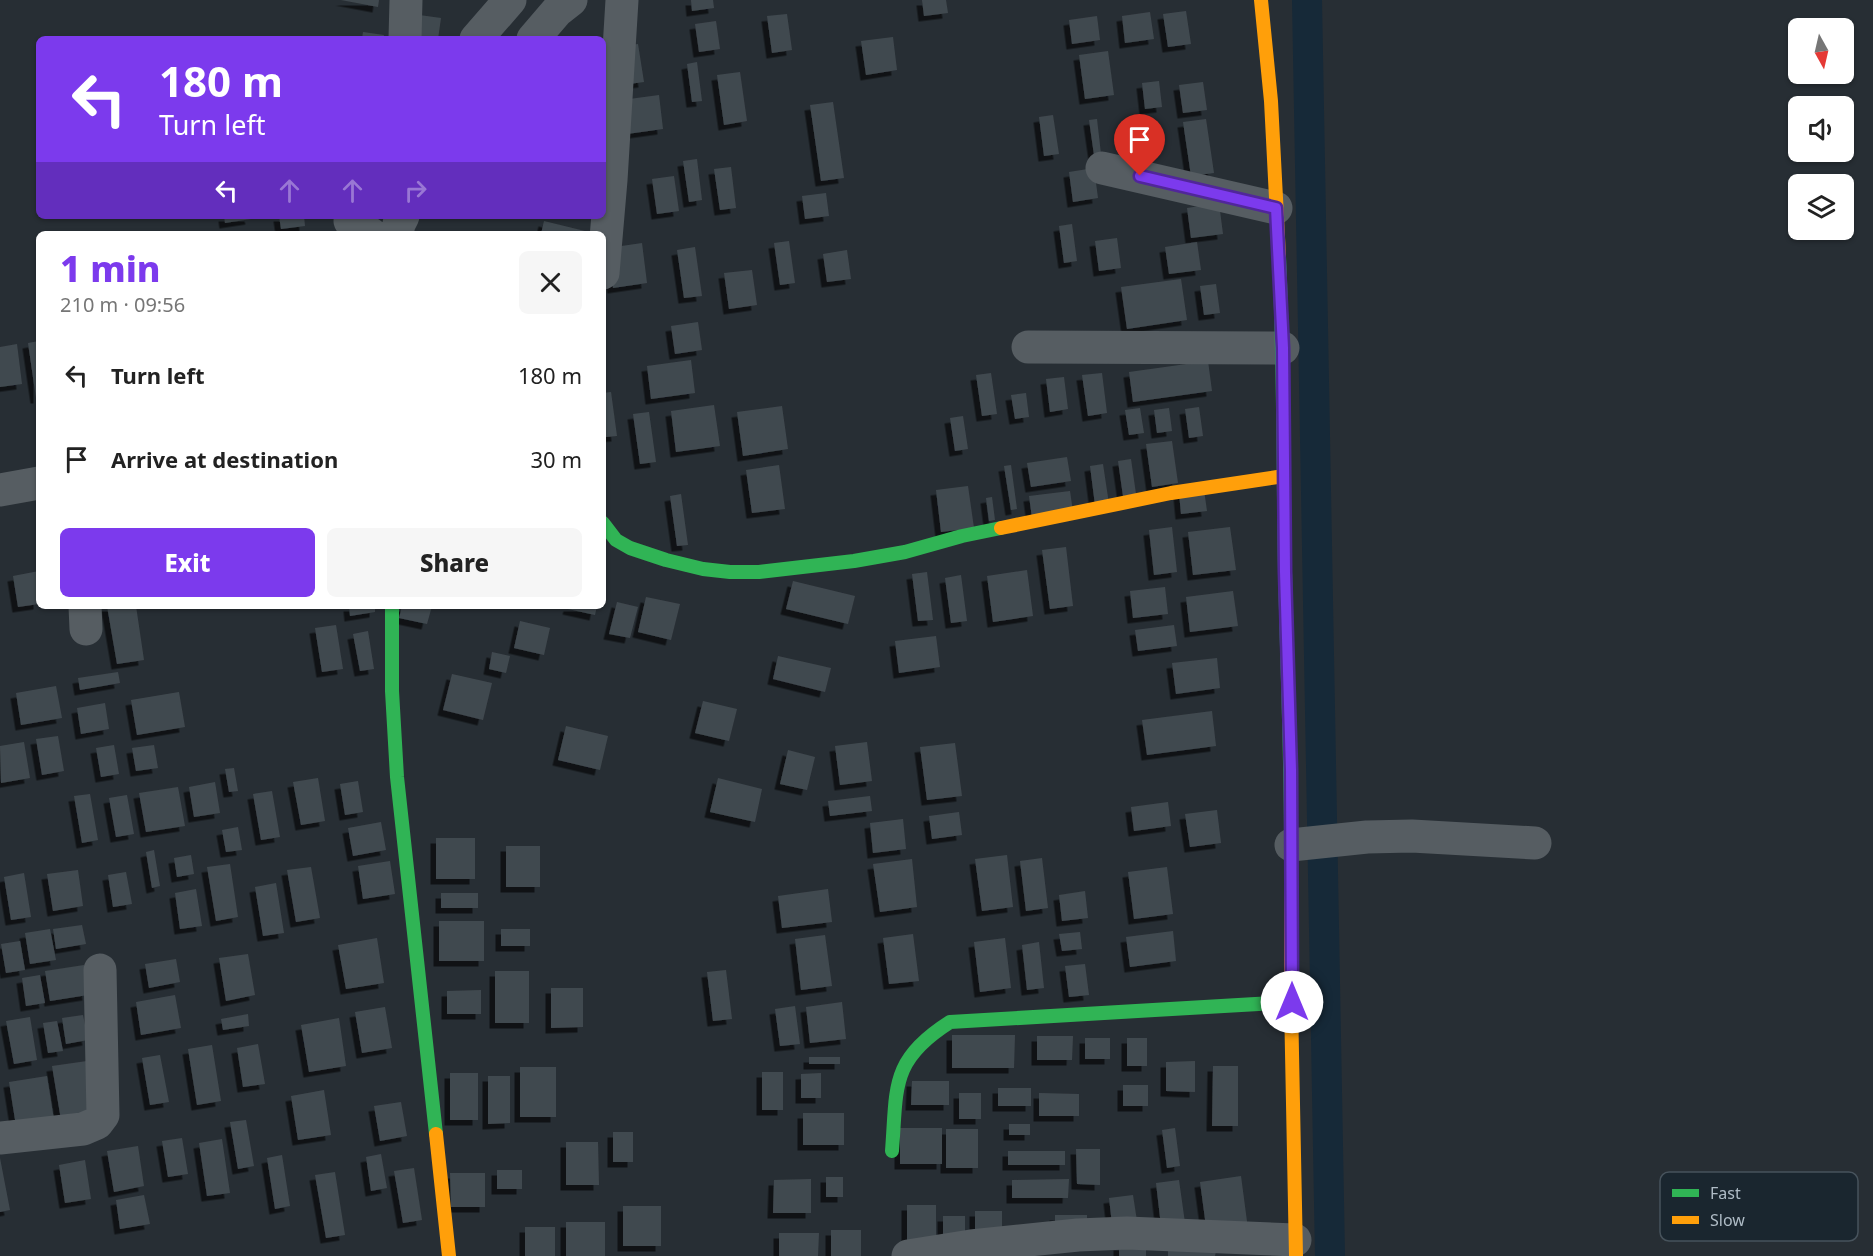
<!DOCTYPE html>
<html lang="en">
<head>
<meta charset="utf-8">
<style>
  :root { --surface:#fff; --page:#f6f6f6; --text:#222; --muted:#767676; --accent:#7c3aed }
  body { margin:0; font-family:"Noto Sans",sans-serif; background:var(--page); color:var(--text); height:100vh; display:flex; flex-direction:column; font-size:22px; white-space:nowrap }
  * { box-sizing:border-box; margin:0 }
  p { font-size:20px; color:var(--muted) }
  .icon { flex:none; width:33px; height:33px; fill:none; stroke:currentColor; stroke-width:2; stroke-linecap:round; stroke-linejoin:round }
  .map { position:relative; flex:1; overflow:hidden }
  .details { position:absolute; left:36px; top:231px; width:570px; height:378px; display:flex; flex-direction:column; background:var(--surface); border-radius:9px; box-shadow:0 2px 4px #0004 }
  .details>* { flex:none }
  .top-card { position:absolute; left:36px; top:36px; width:570px; height:183px; border-radius:9px; box-shadow:0 2px 4px #0004; background:#7c3aed; color:#fff; overflow:hidden }
  .needle { width:39px; rotate:172deg }
  .tools { position:absolute; left:1788px; top:18px; display:grid; gap:12px }
  .tools a { display:grid; place-items:center; width:66px; height:66px; border-radius:9px; background:var(--surface); box-shadow:0 2px 4px #0004; font-size:30px }
  .pin { position:absolute; display:grid; place-items:center; width:51px; height:51px; color:#fff; margin:-62px -26px; border-radius:50% 50% 50% 0; rotate:-45deg; box-shadow:0 0 6px #0007 }
  .pin .icon { rotate:45deg }
  .me { position:absolute; width:66px; margin:-33px; rotate:0deg; stroke-linejoin:round; filter:drop-shadow(0 0 4px #0008) }
  .turn { display:flex; align-items:center; gap:21px; height:126px; padding:0 24px; font-size:27px }
  .turn .icon { width:78px; height:78px; stroke-width:2.5 }
  .turn b { display:block; font-size:42px; line-height:51px }
  .lanes { display:flex; align-items:center; height:57px; padding:0 24px; background:#0003; justify-content:center; gap:30px; direction:ltr }
  .lanes .off { opacity:.35 }
  .round { display:grid; place-items:center; flex:none; width:63px; height:63px; border-radius:9px; background:var(--page) }
  .head { display:flex; align-items:center; justify-content:space-between; height:102px; padding:0 24px }
  h1 { font-size:36px; font-weight:800; line-height:45px; color:var(--accent) }
  .primary-button { display:flex; gap:12px; margin-top:auto; padding:12px 24px }
  .primary-button a { flex:1; height:69px; border-radius:9px; background:var(--accent); color:#fff; font-size:24px; font-weight:800; line-height:69px; text-align:center }
  .primary-button a+a { background:var(--page); color:var(--text) }
  ul { padding:0; list-style:none }
  li { display:flex; align-items:center; gap:18px; height:84px; padding:0 24px }
  li div { flex:1 }
  li b { display:block; font-size:22px }
  li em { font-style:normal }
  .map>svg:first-child { display:block }
  .lines { fill:none; stroke-linecap:round; stroke-linejoin:round }
  .canal { stroke:#162938; stroke-width:30 }
  .building { fill:#41494f; filter:url(#shadow) }
  .street { stroke:#565d62; stroke-width:33 }
  .fast { stroke:#30b455; stroke-width:14 }
  .slow { stroke:#ff9f0a; stroke-width:14 }
  .route-casing { stroke:#51269a; stroke-width:15 }
  .route { stroke:#7c3aed; stroke-width:10 }
  .key { fill:#1a262f; stroke:#47535c; stroke-width:1.5 }
  .key-label { font-size:16px; fill:#afbcc6 }
</style>
</head>
<body>
<div class="map">
<svg width="1873" height="1256" viewBox="0 0 1873 1256">
  <defs>
    <filter id="shadow"><feDropShadow dx="-5.5" dy="5.5" stdDeviation="0" flood-color="#0009"/></filter>
  </defs>
  <rect width="100%" height="100%" fill="#272e34"/>
  <g class="lines">
    <!-- canal -->
    <path class="canal" d="M1307,0L1330,1256"/>
  </g>
  <!-- building -->
  <path class="building" d="M341,0H379L378,7Z
    M691,0H713L714,8L692,11Z
    M922,0H946L948,13L924,16Z
    M1186,11L1191,44L1168,47L1163,14Z
    M1150,12L1154,39L1125,43L1122,16Z
    M412,14L441,18L438,39H409Z
    M787,14L792,50L772,53L767,16Z
    M1097,16L1100,40L1072,44L1069,20Z
    M716,21L720,49L699,52L695,24Z
    M363,32L384,35L383,39H362Z
    M893,37L897,70L866,75L861,41Z
    M638,44L644,82L629,84L623,46Z
    M1108,51L1114,95L1085,99L1079,55Z
    M697,62L702,101L692,102L687,64Z
    M740,72L747,121L724,125L717,75Z
    M1159,81L1162,107L1145,109L1142,83Z
    M1203,82L1207,110L1183,113L1179,85Z
    M659,95L663,129L627,134L622,100Z
    M833,102L844,178L821,181L810,105Z
    M1053,115L1059,154L1044,156L1039,117Z
    M1097,119L1101,154L1094,155L1089,120Z
    M1145,119L1151,158L1129,161L1123,122Z
    M1206,119L1214,173L1191,176L1183,122Z
    M697,159L702,200L689,202L683,161Z
    M731,167L736,208L720,210L714,169Z
    M1094,168L1098,198L1073,202L1069,172Z
    M674,176L679,211L657,214L652,179Z
    M826,193L829,216L805,219L802,196Z
    M1219,203L1223,234L1191,238L1187,208Z
    M224,216H250L251,219L225,223Z
    M279,216H304L305,226L281,229Z
    M544,221L593,233V234H541Z
    M1072,224L1077,261L1064,263L1059,226Z
    M1117,238L1121,268L1099,271L1095,241Z
    M789,241L795,283L780,285L774,243Z
    M1197,242L1201,270L1169,274L1165,247Z
    M642,243L647,283L613,288L608,248Z
    M695,247L702,296L684,298L677,250Z
    M847,250L851,279L827,282L823,254Z
    M752,270L757,305L729,309L724,273Z
    M1181,279L1187,320L1127,329L1121,287Z
    M1216,284L1220,313L1204,315L1200,286Z
    M698,322L702,350L675,354L671,326Z
    M39,341V398H36L28,343Z
    M17,344L22,384L0,387V347Z
    M691,360L695,393L651,399L647,366Z
    M1208,361L1212,391L1133,402L1129,372Z
    M991,373L997,414L982,416L976,375Z
    M1102,373L1107,413L1088,416L1082,375Z
    M1064,377L1068,409L1050,412L1046,379Z
    M611,392L617,436L606,437L603,419V393Z
    M1026,393L1029,417L1015,419L1011,395Z
    M714,405L720,446L676,452L671,411Z
    M782,406L788,449L743,456L737,412Z
    M1199,407L1203,436L1189,438L1185,409Z
    M1140,408L1144,433L1129,435L1125,410Z
    M1169,408L1172,431L1157,433L1154,410Z
    M649,412L656,462L640,464L633,414Z
    M963,416L968,449L955,451L950,418Z
    M1172,441L1178,483L1152,487L1146,444Z
    M1067,457L1071,481L1031,487L1027,463Z
    M1131,459L1136,494L1123,496L1118,461Z
    M1103,464L1109,504L1095,505L1090,466Z
    M779,465L785,509L752,513L746,470Z
    M1011,465L1017,509L1011,510L1004,466Z
    M968,486L974,528L941,532L936,490Z
    M1204,490L1207,511L1181,514L1179,493Z
    M1070,491L1073,512L1032,518L1029,496Z
    M681,494L688,545L677,546L670,496Z
    M992,497L995,520L989,521L986,498Z
    M1172,527L1177,572L1154,575L1149,530Z
    M1230,527L1236,570L1193,575L1188,532Z
    M1066,547L1073,606L1050,609L1042,550Z
    M1027,570L1033,616L993,622L987,576Z
    M39,571V604L18,607L13,576Z
    M927,572L933,620L918,621L912,574Z
    M961,575L967,621L951,623L945,578Z
    M793,581L855,596L848,624L786,609Z
    M1165,587L1168,614L1133,618L1130,591Z
    M1233,591L1238,626L1190,632L1186,597Z
    M646,597L680,604L671,640L638,632Z
    M617,602L638,607L630,638L609,634Z
    M107,606H136L144,660L117,664Z
    M349,606H375V612L350,616Z
    M402,606H432L427,624L399,618Z
    M569,606H597L595,615L568,609Z
    M520,621L550,628L544,655L514,648Z
    M336,625L343,669L322,672L315,628Z
    M1174,625L1177,646L1138,651L1135,630Z
    M368,631L374,669L360,671L353,634Z
    M936,636L940,667L899,673L895,641Z
    M492,652L510,656L506,673L489,669Z
    M778,656L831,668L825,692L773,679Z
    M1217,658L1220,688L1176,694L1172,663Z
    M118,672L120,683L80,690L78,678Z
    M452,674L492,683L483,720L443,710Z
    M56,686L62,718L21,725L16,693Z
    M179,692L185,727L137,735L131,700Z
    M703,701L737,709L729,741L695,733Z
    M105,703L109,729L81,734L77,708Z
    M1212,711L1216,746L1147,755L1142,720Z
    M566,726L608,736L600,770L558,760Z
    M58,736L64,771L42,775L36,739Z
    M24,742L30,778L1,783L0,746Z
    M867,742L872,781L840,785L835,746Z
    M955,743L962,796L927,800L920,747Z
    M114,745L119,774L101,777L96,748Z
    M154,745L158,768L136,771L132,748Z
    M788,750L815,757L807,790L780,784Z
    M234,768L238,791L229,792L225,769Z
    M318,778L325,821L301,825L293,782Z
    M718,778L762,789L755,822L710,812Z
    M358,781L363,812L345,815L340,784Z
    M215,782L220,813L194,817L189,787Z
    M178,787L185,826L146,832L139,793Z
    M272,791L280,837L261,840L253,794Z
    M90,794L98,840L82,843L74,796Z
    M127,795L134,834L116,837L109,798Z
    M870,796L872,811L830,816L828,801Z
    M1168,802L1171,826L1134,831L1131,807Z
    M1217,810L1221,843L1190,847L1185,814Z
    M959,812L962,835L932,839L929,816Z
    M903,819L906,849L873,853L870,823Z
    M381,822L386,850L353,856L348,828Z
    M238,827L242,850L226,852L222,830Z
    M436,838H475V879H436Z
    M506,846H540V887H506Z
    M154,850L160,886L152,888L146,852Z
    M191,855L194,874L177,877L174,858Z
    M1007,855L1013,907L982,911L975,859Z
    M1042,858L1048,908L1026,911L1020,861Z
    M912,859L917,907L880,912L873,864Z
    M390,861L395,894L363,899L358,866Z
    M230,864L238,917L216,921L207,867Z
    M311,867L320,918L296,922L287,870Z
    M1167,867L1173,914L1134,919L1128,872Z
    M78,870L83,906L53,911L47,874Z
    M126,872L132,904L113,907L108,875Z
    M24,873L31,917L11,920L4,877Z
    M276,883L284,933L263,936L255,887Z
    M196,889L202,926L180,929L175,893Z
    M828,889L832,922L782,928L778,896Z
    M1085,891L1088,918L1062,921L1059,895Z
    M441,893H478V908H441Z
    M439,921H484V961H439Z
    M82,925L86,944L56,949L53,929Z
    M50,929L56,960L30,964L25,933Z
    M501,929H530V946H501Z
    M1173,931L1176,961L1130,967L1126,937Z
    M1080,932L1082,949L1062,951L1059,934Z
    M913,934L919,981L889,984L883,938Z
    M825,935L832,986L801,990L795,939Z
    M377,938L384,983L346,989L338,945Z
    M1005,938L1011,988L980,992L974,942Z
    M20,941L25,970L6,973L1,944Z
    M1039,942L1044,988L1027,990L1022,945Z
    M248,954L255,995L226,1001L219,958Z
    M176,959L180,982L149,988L145,964Z
    M1085,964L1089,995L1069,997L1065,966Z
    M84,965L88,995L50,1001L45,971Z
    M726,970L732,1019L713,1021L707,972Z
    M495,971H529V1023H495Z
    M40,975L45,1003L26,1006L22,978Z
    M551,988H583V1027L551,1028Z
    M481,990V1014H447V991Z
    M175,995L181,1028L141,1035L136,1002Z
    M842,1002L846,1039L810,1043L806,1007Z
    M795,1006L800,1044L780,1046L775,1009Z
    M385,1007L392,1048L362,1053L355,1012Z
    M248,1014L249,1026L223,1030L221,1019Z
    M83,1015L88,1040L66,1044L62,1018Z
    M30,1017L37,1060L14,1064L6,1021Z
    M339,1018L346,1066L309,1072L301,1025Z
    M57,1021L63,1051L48,1053L43,1023Z
    M952,1035H1015L1014,1068H952Z
    M1037,1036H1073L1072,1060H1037Z
    M1085,1038H1110V1059H1085Z
    M1127,1038H1147V1066H1127Z
    M258,1044L265,1084L243,1087L237,1048Z
    M212,1045L221,1101L197,1105L188,1049Z
    M160,1055L169,1102L150,1105L142,1058Z
    M809,1057H840V1064H809Z
    M87,1061L96,1114L61,1120L52,1066Z
    M1195,1061V1092L1166,1091V1062Z
    M1213,1066H1238V1126H1212Z
    M520,1067H556V1117H520Z
    M762,1072H783V1110H762Z
    M450,1073H478V1120H450Z
    M821,1073V1098H801V1074Z
    M47,1076L54,1120L16,1126L9,1082Z
    M488,1076H510V1123L488,1124Z
    M912,1081H949V1105H911Z
    M1123,1085H1148V1106H1123Z
    M998,1088H1031V1106H998Z
    M324,1090L331,1135L298,1140L291,1096Z
    M959,1093H981V1119H959Z
    M1039,1093L1079,1094V1116H1039Z
    M401,1102L407,1136L380,1141L374,1106Z
    M803,1113H844V1145H803Z
    M246,1120L254,1166L238,1169L230,1122Z
    M1009,1124H1030V1135H1009Z
    M900,1128H942V1164H900Z
    M1175,1128L1180,1166L1167,1168L1162,1130Z
    M946,1129H978V1168H946Z
    M613,1132H633V1162H613Z
    M182,1138L188,1174L168,1177L162,1141Z
    M222,1139L230,1193L207,1196L199,1143Z
    M566,1142H598L599,1185H566Z
    M138,1146L144,1186L114,1192L107,1151Z
    M1076,1149H1100V1185L1077,1184Z
    M1008,1151H1065V1165H1008Z
    M381,1154L387,1188L371,1191L366,1157Z
    M282,1155L290,1206L275,1209L267,1158Z
    M0,1158L10,1210L0,1212Z
    M85,1160L91,1199L65,1203L59,1165Z
    M414,1168L422,1220L403,1223L394,1171Z
    M497,1170H522V1189H497Z
    M335,1172L345,1235L326,1238L315,1175Z
    M450,1173H485V1207H451Z
    M1241,1176L1248,1229L1207,1234L1200,1182Z
    M826,1177H843V1197H826Z
    M811,1179V1213H773L774,1180Z
    M1069,1179L1068,1198H1012V1180Z
    M1179,1180L1185,1223L1161,1226L1156,1183Z
    M144,1195L150,1224L120,1229L116,1200Z
    M1133,1195L1137,1221L1112,1224L1109,1198Z
    M907,1205H936V1243H907Z
    M623,1206H661V1246H623Z
    M975,1211H1002V1234H975Z
    M1055,1215H1087V1230H1055Z
    M943,1216H965V1242L943,1241Z
    M566,1222H605V1256H566Z
    M525,1227H555V1256H525Z
    M831,1230H861V1256H831Z
    M779,1233H819L818,1256H779Z
    M1119,1245H1146V1256H1119Z
    M1168,1251H1216L1215,1256H1168Z"/>
  <g class="lines">
    <!-- street -->
    <path class="street" d="M405,39L406,0
      M476,39L510,0
      M533,39L557,11L571,0
      M1102,168L1276,208
      M350,221L371,234
      M397,234L399,224L403,216
      M603,273L611,180L622,0
      M1028,347L1283,348
      M0,490L39,483
      M85,606L86,629
      M1291,845L1367,837L1412,836L1535,843
      M0,1138L83,1129L97,1123L103,1115L100,970
      M908,1256L971,1246L1078,1235L1127,1233L1295,1240"/>
    <!-- fast -->
    <path class="fast" d="M1279,256C1284,361 1283,466 1285,571C1287,663 1291,754 1291,845
      M603,523L616,540L630,548L666,560L703,569L730,572H759L854,561L905,552L962,536L1001,528
      M392,606V691L397,777L436,1134
      M892,1151C897,1087 890,1060 950,1022L1291,1002"/>
    <!-- slow -->
    <path class="slow" d="M1261,0L1271,101L1279,256
      M1001,528L1171,493L1284,476
      M1291,845V1002L1296,1256
      M436,1134L449,1256"/>
  </g>
  <g class="lines">
    <!-- route casing -->
    <g class="route-casing">
      <path id="route" d="M1140,176L1276,208L1283,348L1285,572L1291,770L1292,1002"/>
    </g>
    <!-- route -->
    <use href="#route" class="route"/>
  </g>
  <!-- legend -->
  <rect x="1660" y="1172" width="198" height="69" rx="9" class="key"/>
  <rect x="1672" y="1189" width="27" height="8" fill="#30b455"/>
  <rect x="1672" y="1216" width="27" height="8" fill="#ff9f0a"/>
  <g class="key-label">
    <text x="1710" y="1199">Fast</text>
    <text x="1710" y="1226">Slow</text>
  </g>
</svg>
<div class="tools">
<a><svg class="needle" viewBox="-14 -14 28 28"><path d="M0-13l5 13h-10z" fill="#e53935"/><path d="M0 13l5-13h-10z" fill="#767676"/></svg></a>
<a><svg class="icon" aria-label="sound" viewBox="0 0 24 24"><path d="M4 9h4l5-4v14l-5-4H4zM17 9q2 3 0 6"/></svg></a>
<a><svg class="icon" aria-label="layers" viewBox="0 0 24 24"><path d="M12 4l9 5-9 5-9-5zM3 14l9 5 9-5"/></svg></a>
</div>
<div class="pin" style="left:1140px;top:176px;background:#d93025"><svg class="icon" aria-label="arrive" viewBox="0 0 24 24"><path d="M6 21V4h12l-3 4 3 4H6"/></svg></div>
<svg class="me" style="left:1292px;top:1002px" viewBox="-20 -20 40 40"><circle r="19" fill="#fff"/><path d="M0-13L10 11 0 6-10 11z" fill="#7c3aed"/></svg>
<div class="top-card">
<div class="turn"><svg class="icon" aria-label="left" viewBox="0 0 24 24"><path d="M17 20v-9H6M10 6l-5 5 5 5"/></svg><div><b>180 m</b>Turn left</div></div>
<div class="lanes"><svg class="icon" aria-label="left" viewBox="0 0 24 24"><path d="M17 20v-9H6M10 6l-5 5 5 5"/></svg><svg class="icon off" aria-label="ahead" viewBox="0 0 24 24"><path d="M12 20V5M6 11l6-6 6 6"/></svg><svg class="icon off" aria-label="ahead" viewBox="0 0 24 24"><path d="M12 20V5M6 11l6-6 6 6"/></svg><svg class="icon off" aria-label="right" viewBox="0 0 24 24"><path d="M7 20v-9h11M14 6l5 5-5 5"/></svg></div>
</div>
<section class="details">
<div class="head"><div><h1>1 min</h1><p>210 m · 09:56</p></div><a class="round"><svg class="icon" aria-label="close" viewBox="0 0 24 24"><path d="M6 6l12 12M18 6L6 18"/></svg></a></div>
<ul>
<li><svg class="icon" aria-label="left" viewBox="0 0 24 24"><path d="M17 20v-9H6M10 6l-5 5 5 5"/></svg><div><b>Turn left</b></div><em>180 m</em></li>
<li><svg class="icon" aria-label="arrive" viewBox="0 0 24 24"><path d="M6 21V4h12l-3 4 3 4H6"/></svg><div><b>Arrive at destination</b></div><em>30 m</em></li>
</ul>
<div class="primary-button"><a>Exit</a><a>Share</a></div>
</section>
</div>
</body>
</html>
